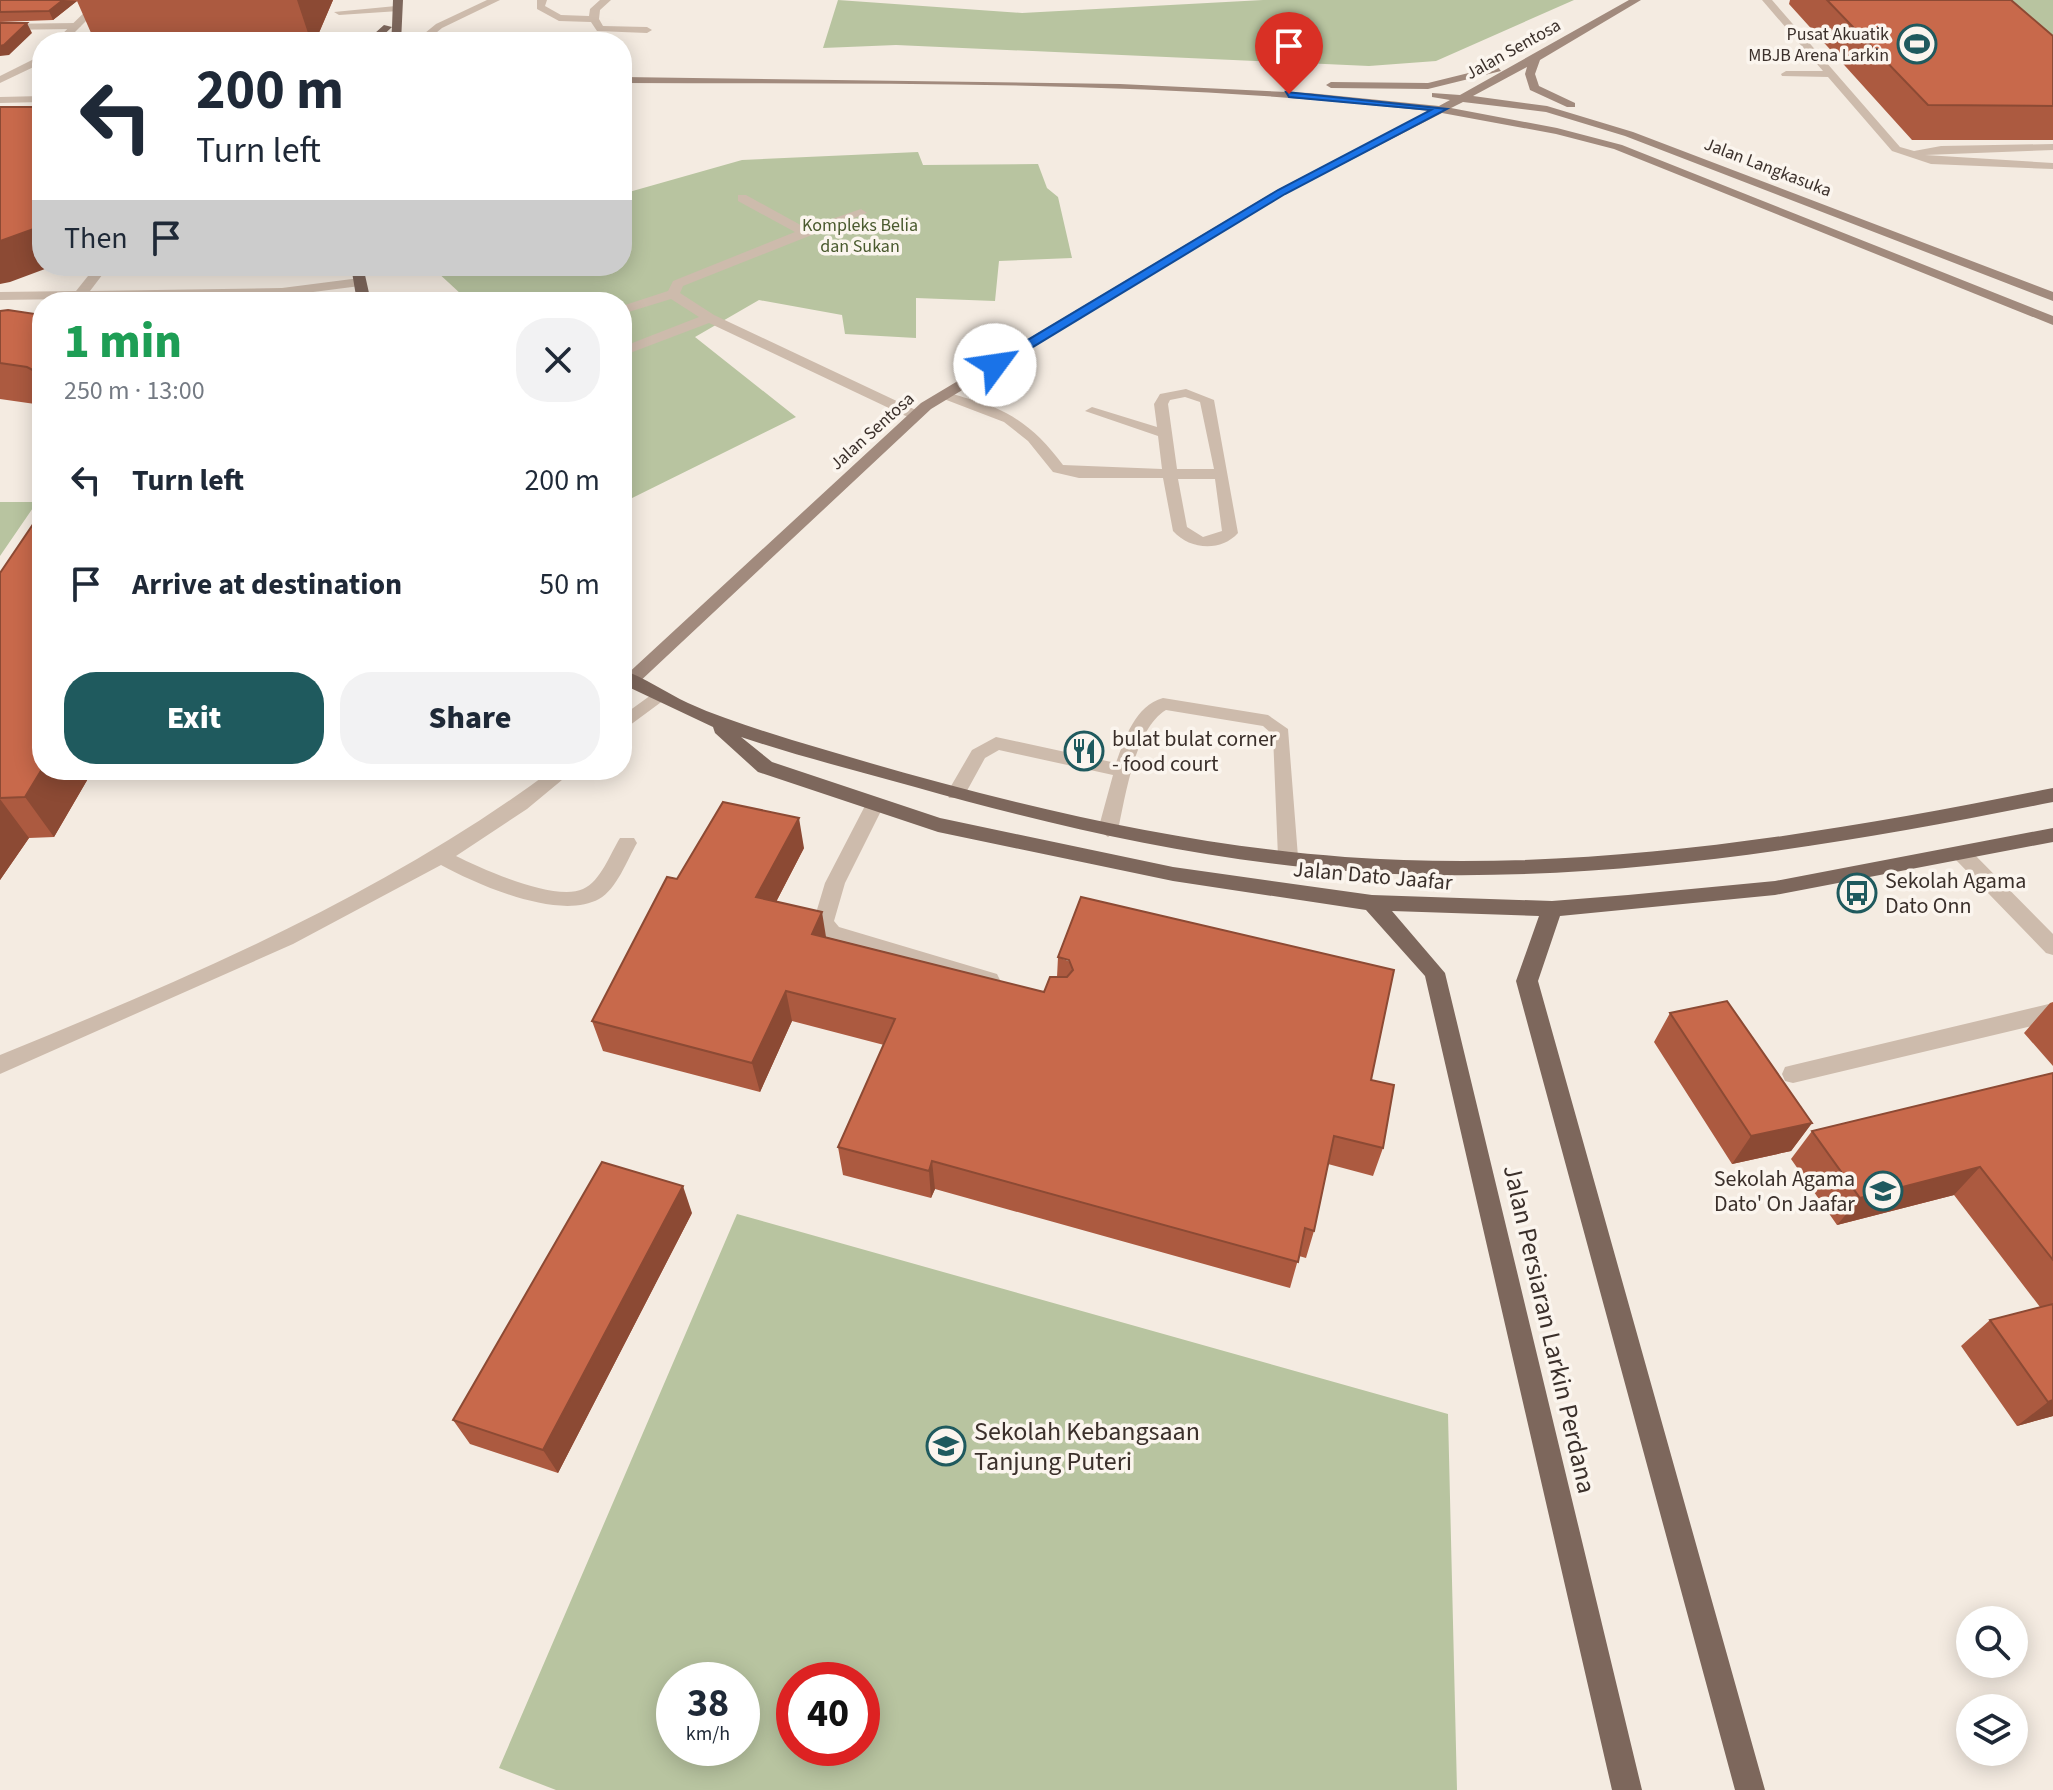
<!DOCTYPE html>
<html lang="en">
<head>
<meta charset="utf-8">
<style>
  :root { --surface:#fff; --page:#f2f2f3; --text:#1f2937; --muted:#747a83; --accent:#1f5a5e }
  body { margin:0; font-family:"Source Sans 3",sans-serif; background:var(--page); color:var(--text); height:100vh; display:flex; flex-direction:column; font-size:30px; white-space:nowrap }
  * { box-sizing:border-box; margin:0 }
  p { font-size:26px; color:var(--muted) }
  .icon { flex:none; width:44px; height:44px; fill:none; stroke:currentColor; stroke-width:2; stroke-linecap:round; stroke-linejoin:round }
  .map { position:relative; flex:1; overflow:hidden }
  .panel { position:absolute; left:32px; top:292px; width:600px; height:488px; display:flex; flex-direction:column; background:var(--surface); border-radius:32px; box-shadow:0 4px 20px #0003 }
  .panel>* { flex:none }
  .hud { position:absolute; left:32px; top:32px; width:600px; height:244px; border-radius:32px; box-shadow:0 4px 20px #0003; background:#fff; color:var(--text); overflow:hidden }
  .controls { position:absolute; left:1956px; top:1606px; display:grid; gap:16px }
  .controls a { display:grid; place-items:center; width:72px; height:72px; border-radius:50%; background:var(--surface); box-shadow:0 4px 20px #0003; font-size:40px }
  .speed { position:absolute; left:656px; top:1662px; display:flex; gap:16px; font-size:40px; font-weight:700; text-align:center }
  .speed>* { display:grid; place-content:center; width:104px; height:104px; border-radius:50%; background:var(--surface); box-shadow:0 4px 20px #0003; line-height:1 }
  .speed small { font-size:20px; font-weight:400 }
  .speed .limit { border:12px solid #d22; background:#fff; color:#111 }
  .pin { position:absolute; display:grid; place-items:center; width:68px; height:68px; color:#fff; margin:-82px -34px; border-radius:50% 50% 50% 0; rotate:-45deg; box-shadow:0 0 8px #0007 }
  .pin .icon { rotate:45deg }
  .me { position:absolute; width:88px; margin:-44px; rotate:59deg; stroke-linejoin:round; filter:drop-shadow(0 0 6px #0008) }
  .turn { display:flex; align-items:center; gap:28px; height:168px; padding:0 32px; font-size:36px }
  .turn .icon { width:104px; height:104px; stroke-width:2.5 }
  .turn b { display:block; font-size:56px; line-height:68px }
  .then { display:flex; align-items:center; height:76px; padding:0 32px; background:#0003; gap:16px; font-size:30px }
  .round { display:grid; place-items:center; flex:none; width:84px; height:84px; border-radius:32px; background:var(--page) }
  .head { display:flex; align-items:center; justify-content:space-between; height:136px; padding:0 32px }
  h1 { font-size:48px; font-weight:800; line-height:60px; color:#1e9e55 }
  .action { display:flex; gap:16px; margin-top:auto; padding:16px 32px }
  .action a { flex:1; height:92px; border-radius:32px; background:var(--accent); color:#fff; font-size:32px; font-weight:800; line-height:92px; text-align:center }
  .action a+a { background:var(--page); color:var(--text) }
  ul { padding:0; list-style:none }
  li { display:flex; align-items:center; gap:24px; height:104px; padding:0 32px }
  li div { flex:1 }
  li b { display:block; font-size:30px }
  li em { font-style:normal }
  .map>svg:first-child { display:block }
  .green { fill:#b8c4a0; fill-rule:evenodd }
  .lines { fill:none; stroke-linecap:round; stroke-linejoin:round }
  .lane { fill:#cdbbac; fill-rule:evenodd }
  .street { fill:#cdbbac; fill-rule:evenodd }
  .secondary { fill:#a18a7d; fill-rule:evenodd }
  .primary { fill:#7d675c; fill-rule:evenodd }
  .wall { fill:#ac5a40 }
  .shaded-wall { fill:#8c4a34 }
  .building { fill:#c8694b; stroke:#8c4a34; stroke-width:2 }
  .route { fill:#1a73e8; stroke:#114b97; stroke-width:2 }
  .labels { text-anchor:middle; stroke-width:7; stroke-linejoin:round; paint-order:stroke }
  .far-poi-label { font-size:18px; fill:#3b302b; stroke:#fbf5ee; text-anchor:end }
  .far-street-label { font-size:18px; fill:#3b302b; stroke:#fbf5ee }
  .far-park-label { font-size:18px; fill:#4a5a2e; stroke:#fbf5ee }
  .poi-label { font-size:22px; fill:#3b302b; stroke:#fbf5ee; text-anchor:start }
  .street-label { font-size:22px; fill:#3b302b; stroke:#fbf5ee }
  .near-street-label { font-size:26px; fill:#3b302b; stroke:#fbf5ee }
  .near-poi-label { font-size:26px; fill:#3b302b; stroke:#fbf5ee; text-anchor:start }
</style>
</head>
<body>
<div class="map">
<svg width="2053" height="1790" viewBox="0 0 2053 1790">
  <rect width="100%" height="100%" fill="#f4ebe1"/>
  <!-- green -->
  <path class="green" d="M838,0L1022,13L1263,0H1574L1436,61L1369,66L896,45L823,48Z
    M2000,0H2053V46Z
    M918,152L923,165L1038,164L1047,188L1058,197L1072,258L999,261L995,301L916,298V338L845,334L842,315L759,300L695,337L796,417L622,503V302H442L462,295L435,270L447,266H622V194L742,160Z
    M0,502H37L0,556Z
    M737,1214L1448,1414L1457,1790H556L499,1768ZM742,1680V1748H674V1680ZM862,1680V1748H794V1680Z"/>
  <g class="lines">
    <!-- lane -->
    <path class="lane" d="M537,0H547L545,6L561,15L589,16L590,9L600,0H611L600,10L599,19L603,26L647,27L652,30L647,33L597,31L591,22L559,21L537,9Z
      M1762,0H1772L1900,147L1914,151L1941,146L2053,144V150L1925,155L2053,163V169L1931,164L1892,151L1828,77L1782,76L1781,74L1786,71H1823Z
      M396,6L399,11L339,15L334,12Z
      M0,24L76,23L81,26L76,29L0,30Z
      M738,195H746L806,228L861,209L867,213L683,286L680,293L714,315L920,412V418H910L709,323L622,356V347L699,317L671,299L622,314V306L668,291L673,281L795,232L738,201Z
      M96,266H109L90,291L282,288L360,278L366,282L360,286L282,296L0,300V292L76,291Z
      M1186,389L1214,400L1238,533C1221,552 1190,550 1173,531L1163,478H1079L1053,472L1028,441L1004,422L936,396C944,389 955,395 966,398C1010,409 1036,429 1063,465L1162,469L1158,436L1085,411L1092,407L1157,427L1154,404L1160,394ZM1185,397L1200,402L1214,469H1177L1168,404L1170,400ZM1178,479H1215L1222,531L1203,537L1187,527Z
      M658,690L667,696L664,700L622,731V716Z
      M1163,698L1268,715L1288,729L1298,857L1295,862L1288,864L1278,857L1273,735L1263,726L1166,710C1135,728 1125,798 1118,830L1108,837L1098,830L1113,775L999,750L985,758L963,798H949L947,793L972,750L996,737L1116,763C1125,738 1135,706 1163,698Z
      M552,770H574L527,809L456,856C482,869 555,902 583,889C601,881 610,854 620,838H634L637,843C627,860 617,889 599,899C559,921 478,885 441,865L293,944L0,1074V1055C191,977 386,894 552,770Z
      M875,798L884,805L845,883L834,921L839,927L997,974L1000,980L997,986L990,988L832,941C823,938 817,932 813,923L825,883L868,800Z
      M1963,848L1970,850L2053,934V955L2046,953L1956,860L1953,855L1956,850Z
      M2053,1003V1021L1793,1083L1785,1081L1782,1074L1785,1067L1793,1065Z"/>
    <!-- street -->
    <path class="street" d="M97,0H107L65,42H54Z
      M487,0H500L442,28L425,42H414L436,24Z
      M42,55V63L0,83V76Z
      M42,96V102L0,103V97Z"/>
    <!-- secondary -->
    <path class="secondary" d="M1629,0H1641L1540,60L1535,74L1539,86L1575,103V107H1567L1530,90L1525,74L1527,67L1473,96L1547,106L1633,132L2053,292V301L1625,136L1546,112L1463,102L1451,108L1557,128L1622,145L2053,316V325L1614,149L1556,134L1442,113L1285,194L931,409L636,685H624V677L921,403L1277,190L1429,111C1162,80 890,84 622,83V77L1120,84L1309,93L1439,106L1450,100L1432,97V93L1460,95Z
      M1497,66L1501,71L1428,89L1331,88L1326,85L1331,82L1428,83Z"/>
    <!-- primary -->
    <path class="primary" d="M393,0H403L401,42H391L392,27L376,42H365L384,25L392,27Z
      M351,266H363L371,302H357Z
      M622,670C645,677 666,693 688,703C721,718 757,729 792,740C971,794 1157,843 1345,857C1584,874 1820,835 2053,788V802C1849,843 1644,878 1436,875C1259,873 1085,835 915,787C857,771 798,756 741,737L772,762L940,818L1173,867L1372,895L1552,901L1628,895L1775,881L2053,828V842L1775,895L1560,916L1538,981L1765,1790H1735L1516,981L1539,916L1392,911L1445,973L1642,1790H1612L1425,976L1366,910L1173,881L938,832L758,772L715,733L713,727L622,684Z"/>
  </g>
  <!-- wall -->
  <path class="wall" d="M0,0H333L315,42H95L77,1L53,20L0,22Z
    M1790,0H2011L2053,36V140H1912L1789,4Z
    M0,311L42,315V405L0,399Z
    M0,573L42,770H93L54,837L29,838L0,880Z
    M804,848L776,902L826,937L1044,992L1057,977L1058,957L1371,1080L1383,1148L1373,1176L1328,1164L1314,1231L1306,1258L1299,1256L1290,1288L935,1189L931,1198L843,1175L838,1147L884,1045L792,1021L760,1092L603,1051L592,1021L677,879Z
    M2053,1002V1066L2024,1033L2050,1003Z
    M1670,1013L1812,1123L1791,1151L1732,1164L1654,1042Z
    M2053,1073V1416L2017,1426L1961,1346L1990,1320L2040,1307L1954,1195L1837,1225L1791,1159L1812,1131Z
    M692,1213L558,1473L470,1444L453,1420Z"/>
  <!-- shaded-wall -->
  <path class="shaded-wall" d="M63,0L77,1L53,20L49,11Z
    M297,0H333L315,42H311Z
    M27,23L32,33L9,55L0,56V46Z
    M42,226V266H53L10,282L0,284V241Z
    M42,770H93L54,837L25,797Z
    M0,799L29,838L0,880Z
    M799,818L804,848L763,927L756,897Z
    M822,912L827,943L812,934Z
    M786,991L792,1021L760,1092L752,1063Z
    M1812,1123L1791,1151L1732,1164L1751,1136Z
    M932,1161L935,1189L931,1198L929,1171Z
    M1980,1167L1954,1195L1837,1225L1860,1198Z
    M683,1186L692,1213L558,1473L543,1450Z
    M2053,1400V1416L2017,1426L2048,1402Z"/>
  <!-- building -->
  <path class="building" d="M0,0H63L49,11L0,12Z
    M1827,0H2011L2053,36V106L1928,105Z
    M0,23H27L4,45L0,46Z
    M0,107H42V226L0,241Z
    M8,310L42,315V375L27,367L0,363V311Z
    M42,511V769L25,797L0,798V573Z
    M723,802L799,818L756,897L822,912L812,934L1044,992L1050,977H1067L1073,970L1069,960L1058,957L1081,897L1394,970L1371,1080L1394,1085L1383,1148L1334,1136L1314,1231L1305,1228L1298,1262L932,1161L929,1171L838,1147L895,1019L786,991L752,1063L592,1021L667,877L677,879Z
    M1727,1001L1812,1123L1751,1136L1670,1013Z
    M2053,1073V1260L1980,1167L1860,1198L1812,1131Z
    M602,1162L683,1186L543,1450L453,1420Z
    M2053,1304V1400L2048,1402L1990,1320Z"/>
  <!-- route -->
  <path class="route" d="M1286,92L1447,109L1285,194L1000,367H991V362L1278,190L1431,110L1289,97Z"/>
  <!-- icons -->
  <defs>
    <g id="stadium-ring" transform="scale(2)"><circle r="9.5" fill="#fbf5ee" stroke="#1f5a5e" stroke-width="1.5"/><path d="M0-5a6.5 5 0 1 0 0 10a6.5 5 0 1 0 0-10ZM-3.5-1.8h7v3.6h-7Z" fill="#1f5a5e"/></g>
    <g id="restaurant-ring" transform="scale(2)"><circle r="9.5" fill="#fbf5ee" stroke="#1f5a5e" stroke-width="1.5"/><path d="M-5-6h1v4h1v-4h1v4h1v-4h1v5L-1.5 .5V6h-2V.5L-5-1ZM5-6V6H3V1.5H1.5Q1.5-4 5-6Z" fill="#1f5a5e"/></g>
    <g id="bus-ring" transform="scale(2)"><circle r="9.5" fill="#fbf5ee" stroke="#1f5a5e" stroke-width="1.5"/><path d="M-5-6H5V4H4V6H2V4H-2V6H-4V4H-5ZM-3.5-4V0h7V-4ZM-3.5 1.2v1.5H-2V1.2ZM2 1.2v1.5H3.5V1.2Z" fill="#1f5a5e"/></g>
    <g id="school-ring" transform="scale(2)"><circle r="9.5" fill="#fbf5ee" stroke="#1f5a5e" stroke-width="1.5"/><path d="M0-5L7-2L0 1L-7-2ZM-4 1L0 2.5L4 1V4Q0 6-4 4Z" fill="#1f5a5e"/></g>
  </defs>
  <g fill-rule="evenodd">
    <use href="#stadium-ring" x="1917" y="44"/>
    <use href="#restaurant-ring" x="1084" y="751"/>
    <use href="#bus-ring" x="1857" y="893"/>
    <use href="#school-ring" x="1883" y="1191"/>
    <use href="#school-ring" x="946" y="1446"/>
  </g>
  <g class="labels">
    <!-- far-poi labels -->
    <g class="far-poi-label">
      <text x="1889" y="40">Pusat Akuatik<tspan x="1889" dy="21">MBJB Arena Larkin</tspan></text>
    </g>
    <!-- far-street labels -->
    <g class="far-street-label">
      <text transform="translate(1513 49) rotate(-29)" y="6">Jalan Sentosa</text>
      <text transform="translate(1768 167) rotate(21)" y="6">Jalan Langkasuka</text>
      <text transform="translate(872 431) rotate(-42)" y="6">Jalan Sentosa</text>
    </g>
    <!-- far-park labels -->
    <g class="far-park-label">
      <text x="860" y="231">Kompleks Belia<tspan x="860" dy="21">dan Sukan</tspan></text>
    </g>
    <!-- poi labels -->
    <g class="poi-label">
      <text x="1112" y="746">bulat bulat corner<tspan x="1112" dy="25">- food court</tspan></text>
      <text x="1885" y="888">Sekolah Agama<tspan x="1885" dy="25">Dato Onn</tspan></text>
      <text x="1855" y="1186" text-anchor="end">Sekolah Agama<tspan x="1855" dy="25">Dato' On Jaafar</tspan></text>
    </g>
    <!-- street labels -->
    <g class="street-label">
      <text transform="translate(1373 875) rotate(5)" y="8">Jalan Dato Jaafar</text>
    </g>
    <!-- near-street labels -->
    <g class="near-street-label">
      <text transform="translate(1550 1329) rotate(77)" y="9">Jalan Persiaran Larkin Perdana</text>
    </g>
    <!-- near-poi labels -->
    <g class="near-poi-label">
      <text x="974" y="1440">Sekolah Kebangsaan<tspan x="974" dy="30">Tanjung Puteri</tspan></text>
    </g>
  </g>
</svg>
<div class="controls">
<a><svg class="icon" aria-label="search" viewBox="0 0 24 24"><circle cx="10" cy="10" r="6"/><path d="M15 15l6 6"/></svg></a>
<a><svg class="icon" aria-label="layers" viewBox="0 0 24 24"><path d="M12 4l9 5-9 5-9-5zM3 14l9 5 9-5"/></svg></a>
</div>
<div class="speed"><div>38<small>km/h</small></div><div class="limit">40</div></div>
<div class="pin" style="left:1289px;top:94px;background:#d93025"><svg class="icon" aria-label="arrive" viewBox="0 0 24 24"><path d="M6 21V4h12l-3 4 3 4H6"/></svg></div>
<svg class="me" style="left:995px;top:365px" viewBox="-20 -20 40 40"><circle r="19" fill="#fff"/><path d="M0-13L10 11 0 6-10 11z" fill="#1a73e8"/></svg>
<div class="hud">
<div class="turn"><svg class="icon" aria-label="left" viewBox="0 0 24 24"><path d="M17 20v-9H6M10 6l-5 5 5 5"/></svg><div><b>200 m</b>Turn left</div></div>
<div class="then">Then<svg class="icon" aria-label="arrive" viewBox="0 0 24 24"><path d="M6 21V4h12l-3 4 3 4H6"/></svg></div>
</div>
<section class="panel">
<div class="head"><div><h1>1 min</h1><p>250 m · 13:00</p></div><a class="round"><svg class="icon" aria-label="close" viewBox="0 0 24 24"><path d="M6 6l12 12M18 6L6 18"/></svg></a></div>
<ul>
<li><svg class="icon" aria-label="left" viewBox="0 0 24 24"><path d="M17 20v-9H6M10 6l-5 5 5 5"/></svg><div><b>Turn left</b></div><em>200 m</em></li>
<li><svg class="icon" aria-label="arrive" viewBox="0 0 24 24"><path d="M6 21V4h12l-3 4 3 4H6"/></svg><div><b>Arrive at destination</b></div><em>50 m</em></li>
</ul>
<div class="action"><a>Exit</a><a>Share</a></div>
</section>
</div>
</body>
</html>
